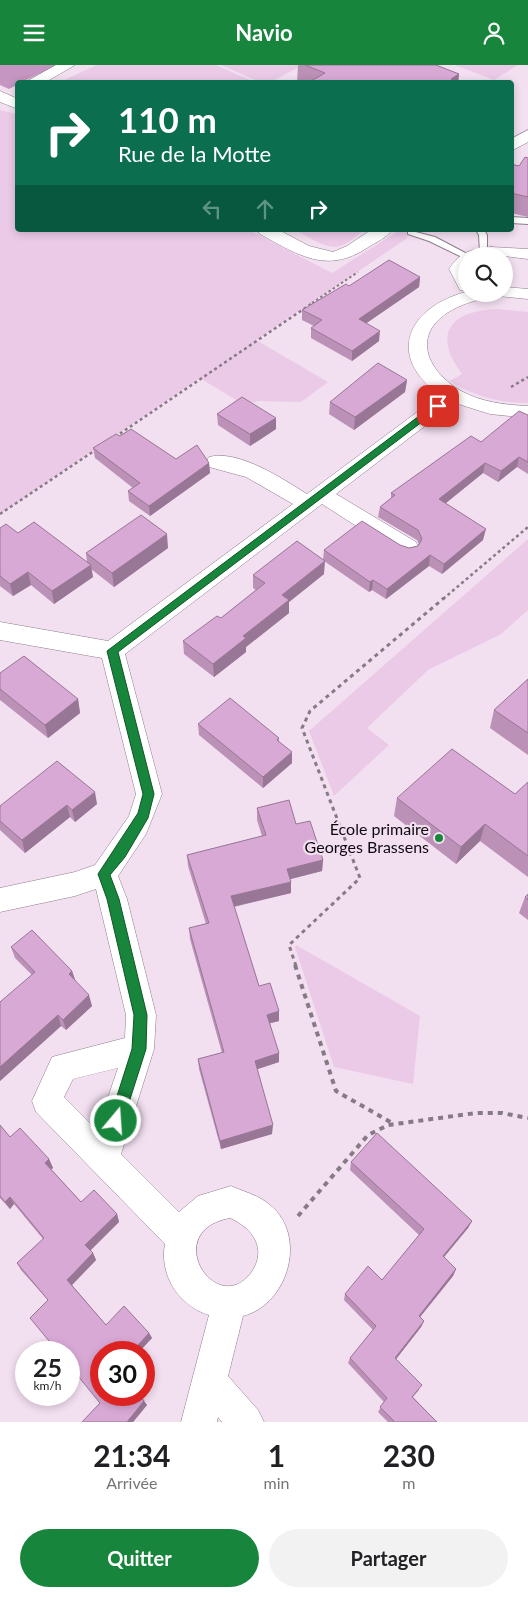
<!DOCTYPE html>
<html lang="fr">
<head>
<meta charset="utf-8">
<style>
  :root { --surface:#fff; --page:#f2f2f2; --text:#202124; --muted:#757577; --accent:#18853c }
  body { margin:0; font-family:Lato,sans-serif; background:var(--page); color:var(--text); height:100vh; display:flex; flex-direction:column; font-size:19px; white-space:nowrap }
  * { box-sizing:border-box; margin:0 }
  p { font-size:16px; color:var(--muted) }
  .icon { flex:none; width:28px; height:28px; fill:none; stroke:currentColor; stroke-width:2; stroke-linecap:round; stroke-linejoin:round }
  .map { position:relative; height:1357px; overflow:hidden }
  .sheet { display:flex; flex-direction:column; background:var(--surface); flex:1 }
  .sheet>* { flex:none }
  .guide { position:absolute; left:15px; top:15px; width:499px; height:152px; border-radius:5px; box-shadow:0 2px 8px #0003; background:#0b6e4f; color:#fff; overflow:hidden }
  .buttons { position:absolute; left:458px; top:182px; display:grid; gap:10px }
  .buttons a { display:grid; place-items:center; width:55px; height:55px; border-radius:50%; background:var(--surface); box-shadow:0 2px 8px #0003; font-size:25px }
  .speed { position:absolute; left:15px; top:1276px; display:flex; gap:10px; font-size:25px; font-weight:700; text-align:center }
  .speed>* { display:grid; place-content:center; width:65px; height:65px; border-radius:50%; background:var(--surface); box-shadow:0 2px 8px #0003; line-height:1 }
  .speed small { font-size:12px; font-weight:400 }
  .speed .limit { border:8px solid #d22; background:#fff; color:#111 }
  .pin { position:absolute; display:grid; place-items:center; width:42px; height:42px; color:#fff; margin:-21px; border-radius:10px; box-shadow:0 2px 8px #0006 }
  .me { position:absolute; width:55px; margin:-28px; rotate:18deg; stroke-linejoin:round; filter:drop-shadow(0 0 4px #0008) }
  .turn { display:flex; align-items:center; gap:18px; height:105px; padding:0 20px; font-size:22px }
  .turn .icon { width:65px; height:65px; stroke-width:2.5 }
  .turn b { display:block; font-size:35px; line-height:42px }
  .lanes { display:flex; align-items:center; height:48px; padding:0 20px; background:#0003; justify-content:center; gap:25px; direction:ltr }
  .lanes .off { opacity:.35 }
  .eta { display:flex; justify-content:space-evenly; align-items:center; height:85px; text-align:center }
  .eta b { font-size:30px; font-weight:700; line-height:35px }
  .primary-button { display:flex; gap:10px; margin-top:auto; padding:10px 20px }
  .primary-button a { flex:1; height:58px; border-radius:30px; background:var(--accent); color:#fff; font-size:20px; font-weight:700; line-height:58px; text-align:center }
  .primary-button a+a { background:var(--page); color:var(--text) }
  header { display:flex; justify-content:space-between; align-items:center; height:65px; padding:0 20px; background:var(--accent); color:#fff; font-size:22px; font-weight:700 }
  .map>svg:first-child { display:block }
  .green { fill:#ebcae8 }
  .forest { fill:#c496c1 }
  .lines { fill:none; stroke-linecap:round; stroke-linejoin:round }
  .lane-casing { stroke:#8e7d8d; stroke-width:2 }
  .street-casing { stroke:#8e7d8d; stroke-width:1 }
  .path-far3 { stroke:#867a85; stroke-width:2; stroke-dasharray:2.5 2.5; stroke-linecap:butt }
  .path-far2 { stroke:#867a85; stroke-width:2.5; stroke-dasharray:3 3; stroke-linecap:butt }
  .path-far1 { stroke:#867a85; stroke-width:3; stroke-dasharray:4 4; stroke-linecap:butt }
  .path { stroke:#867a85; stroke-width:4; stroke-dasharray:5 5; stroke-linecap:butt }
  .lane { fill:#fff; fill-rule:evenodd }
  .street { fill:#fff; fill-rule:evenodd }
  .wall { fill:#bb91b7 }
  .shaded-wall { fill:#987695 }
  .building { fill:#d9a9d5; stroke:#987695 }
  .route { fill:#18853c; stroke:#105627 }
  .poi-dot { fill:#18853c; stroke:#f2dff0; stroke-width:2 }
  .labels { text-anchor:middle; stroke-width:4.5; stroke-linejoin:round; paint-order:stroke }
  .poi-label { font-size:16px; fill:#100a10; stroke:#f2dff0; text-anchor:end }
</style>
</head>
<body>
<header><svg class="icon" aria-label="menu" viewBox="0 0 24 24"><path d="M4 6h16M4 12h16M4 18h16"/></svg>Navio<svg class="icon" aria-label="person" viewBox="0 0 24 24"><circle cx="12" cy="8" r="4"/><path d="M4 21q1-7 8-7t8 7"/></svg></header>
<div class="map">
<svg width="528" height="1357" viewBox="0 0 528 1357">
  <rect width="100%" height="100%" fill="#f2dff0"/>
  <!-- green -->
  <path class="green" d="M97,0H216L254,17H60Z
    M221,0H303L269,18L260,17Z
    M455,0H518L494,15Z
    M0,45L17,49L18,165H249L332,208L400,165H411L406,174L256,275L328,317L301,337L258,336L244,340L200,313L0,449Z
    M295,165H364C357,170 348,179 340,181C326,185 307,171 295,165Z
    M497,244L528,247V338C499,338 474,331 450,316L462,309C432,269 450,246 497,244Z
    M528,474V545L501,569L428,605L367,663L389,680L334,731L309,666Z
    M296,880L420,951L413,1019L334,1002L295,882Z"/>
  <!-- forest -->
  <path class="forest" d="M0,0H57L22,17L18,18L17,20L9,24L0,20Z"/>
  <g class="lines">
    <!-- lane casing -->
    <g class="lane-casing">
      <path id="lane" d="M511,152L528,153V159L511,158Z
        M408,165L435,172L471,191L464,193L429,176L408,169Z
        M476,165H484L487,170V189L480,187L479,170Z"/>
    </g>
    <!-- street casing -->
    <g class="street-casing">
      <path id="street" d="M56,0H75L44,18H24Z
        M0,26L18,34V44L0,37Z
        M528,65V77L511,86V74Z
        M257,165H279L309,181L333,187L347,181L371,165H392C387,172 377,177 370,181C328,210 300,191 260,169Z
        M491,182L528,184V194L504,191H466V226L460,225L449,204C462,185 469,186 491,182Z
        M504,222L528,224V234L498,231L496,229H504Z
        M466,227L489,229L486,233C473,236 459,240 447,248C410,273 430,308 461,326C481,337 505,340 528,341V353L490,349L455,338L336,429L416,477L419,483L416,489L408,491L400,489L322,439L125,589L162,729L146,769L118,811L127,834L156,950L154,984L121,1089L179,1147L198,1131L231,1121C242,1126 257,1130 266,1137C309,1166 290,1239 243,1251L228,1311L258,1345L264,1357H222L218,1352L217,1357H181L209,1250C179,1241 159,1210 165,1179L36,1047L32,1036L52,992L125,973L126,950L96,824L75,831L0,847V823L75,807L95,800L129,751L136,729L102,593L0,575V557L108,576L293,439L246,412L209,402L206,397L209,392C238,384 283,414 307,429L440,330C385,291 408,242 466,227ZM118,1003L97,1065L64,1032L73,1014ZM230,1153C253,1163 268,1184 251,1208C216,1254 159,1166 230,1153Z"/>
    </g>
    <!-- path-far3 -->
    <path class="path-far3" d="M312,238L358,207"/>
    <!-- path-far2 -->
    <path class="path-far2" d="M511,322L528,312
      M115,372L314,237
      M0,449L97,384
      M443,534L528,462"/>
    <!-- path-far1 -->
    <path class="path-far1" d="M296,901L289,880L360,813L302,663L310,646L444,533"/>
    <!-- path -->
    <path class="path" d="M295,900L336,1026L394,1059
      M298,1151L368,1070L388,1060L476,1048H502L528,1053"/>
    <!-- lane -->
    <use href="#lane" class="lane"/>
    <!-- street -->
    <use href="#street" class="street"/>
  </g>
  <!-- wall -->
  <path class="wall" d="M298,0H436L459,9L458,18H297Z
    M528,93V152L511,148V99L519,101Z
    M420,212L419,222L366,258L379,276L352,296L311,273V263L314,261L302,255V245L349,221Z
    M407,315L405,327L354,365L329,349L330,337Z
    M217,349L276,353V364L250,381L218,360Z
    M528,350V409L517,402L498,417L483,408L445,439L483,475L442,509L429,501L386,534L372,525L369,527L324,496V509L289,537V548L246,582V587L214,612L184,589L183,576L221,553L256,525L253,523V510L323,495L324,485L400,480L409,483L418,481L419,479L417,475L378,452L380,442L391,433V428Z
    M120,371L176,394L209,398L210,408L150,451L129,436L128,426L133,423L95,393L93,383Z
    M0,463L18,468L87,497L86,488L168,483L114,522L91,504L93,512L54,539L31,520L13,531L0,521Z
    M0,608L78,634L80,648L48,673L0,635Z
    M528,614V690L490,663L494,645Z
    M198,659L279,673V677L292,698L263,723L199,670Z
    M528,717V812L480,776L456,799L394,751L397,733L515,729Z
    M97,739L75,757L70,752L25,788L0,765V741Z
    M257,743L296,759L323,795L322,806L290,814L291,828L234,842L259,921L279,956L270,958L279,997L257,1004L272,1069L221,1084L199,1004L198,994L222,988L190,874L189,863L206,859L188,801L187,790L262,771L257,755Z
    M528,829V855L519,848L525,832Z
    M11,882L72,906L75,916L92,941L66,965L61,961L0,1016V937L32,910L15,893Z
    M0,1060L10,1072L49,1094L53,1103L51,1104L81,1137L117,1149L119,1157L90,1185L93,1188L96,1195L72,1220L106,1260L149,1268L152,1273L138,1288H101L147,1340L133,1357H82L100,1338L48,1235L21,1205L17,1198L43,1174L14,1139L10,1144L0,1133Z
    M351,1097L472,1156L468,1163L444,1192L456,1204L453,1211L420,1252L424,1256L421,1262L396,1294L419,1325L413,1332L437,1357H388L378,1347L384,1337L348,1298L350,1293L373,1265L344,1235L345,1229L382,1215L419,1170L350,1105Z"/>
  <!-- shaded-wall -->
  <path class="shaded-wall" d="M459,9L458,18L451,14Z
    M420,212L419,222L358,264L359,254Z
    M380,266L379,276L352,296V286Z
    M407,315L405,327L354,365L355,352Z
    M276,353V364L250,381V369Z
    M519,392L517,402L498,417L501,406Z
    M209,398L210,408L150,451L149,441Z
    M485,398L483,408L437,445L439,434Z
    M486,464L483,475L442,509L444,499Z
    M167,469L168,483L114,522L112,508Z
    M430,490L429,501L386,534L387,524Z
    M325,496L324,509L289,537V548L246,582V587L214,612L213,599L243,571L282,530Z
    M91,500L93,512L54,539L52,526Z
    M28,507L31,520L13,531L10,519Z
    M373,515L372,525L369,527L370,517Z
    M78,634L80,648L48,673L45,660Z
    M292,687V698L263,723V712Z
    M95,727L97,739L75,757L72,745Z
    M67,740L70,752L25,788L22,775Z
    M485,759L480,776L456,799L461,782Z
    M323,795L322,806L287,815V804Z
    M291,817V828L231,842V831Z
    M72,906L76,917L69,909Z
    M89,930L92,941L66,965L63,955Z
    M279,946V956L267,959V950Z
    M58,950L61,961L0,1016V1002Z
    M279,988V997L255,1005V996Z
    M273,1060L272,1069L221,1084L220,1076Z
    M49,1094L53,1103L49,1106L45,1098Z
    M10,1132L14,1139L10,1144L5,1137Z
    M117,1149L119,1157L89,1187L85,1180Z
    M472,1156L468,1163L439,1198L443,1191Z
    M93,1188L96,1195L71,1221L67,1215Z
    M456,1204L453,1211L416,1257L419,1251Z
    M424,1256L421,1262L393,1298L395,1293Z
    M149,1268L152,1273L138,1288H131Z
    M144,1336L147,1340L133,1357H127Z"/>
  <!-- building -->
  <path class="building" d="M305,0H436L459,9L451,14L458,18H315L311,16L325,8Z
    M525,92L528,93V132L511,128V99L519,101Z
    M389,195L420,212L359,254L380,266L352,286L311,263L322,255L302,245L346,219L349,221Z
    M378,298L407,315L355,352L330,337Z
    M242,332L276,353L250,369L217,349Z
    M519,346L528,350V397L519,392L501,406L485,398L439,434L486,464L444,499L430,490L387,524L373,515L370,517L324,485L362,456L400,480L409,483L418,481L422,474L418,465L380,442L395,430L391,428L471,371L481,377Z
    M131,364L176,394L197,380L209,398L149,441L128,426L140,418L93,383L116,369L120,371Z
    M141,450L167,469L112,508L86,488Z
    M34,457L91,500L52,526L28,507L10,519L0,511V463L6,459L18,468Z
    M297,476L325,496L282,530L289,535L243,571L246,573L213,599L183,576L217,551L221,553L265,518L253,510Z
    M24,591L78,634L45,660L0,624V608Z
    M528,614V668L494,645Z
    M230,633L279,673L277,675L292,687L263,712L198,659Z
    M452,684L515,729L528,717V791L485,759L461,782L397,733Z
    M57,696L95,727L72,745L67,740L22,775L0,756V741Z
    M289,735L296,759L310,756L323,795L287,804L291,817L231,831L259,921L270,918L279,946L267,950L279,988L255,996L273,1060L220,1076L198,994L224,987L189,863L209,858L187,790L266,770L257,743Z
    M528,829V835L525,832Z
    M32,865L72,906L69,909L89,930L63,955L58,950L0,1002V937L35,907L11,882Z
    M0,1060L10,1072L20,1063L49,1094L45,1098L81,1137L94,1125L117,1149L85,1180L93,1188L67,1215L106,1260L124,1241L149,1268L131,1288H101V1330H140L144,1336L127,1357H82L100,1338L69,1300V1288H59L30,1253L48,1235L17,1198L44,1173L10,1132L5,1137L0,1131Z
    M377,1068L472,1156L443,1191L456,1204L419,1251L424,1256L395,1293L422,1320L412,1332L437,1357H393L394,1356L380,1342L387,1333L350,1293L376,1261L345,1229L368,1201L382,1215L424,1164L351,1097Z"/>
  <!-- route -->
  <path class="route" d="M435,339L443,341L118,587L154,729L148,753L125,792L110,810L119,834L147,950L146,984L123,1056L121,1061L116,1063L111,1061L109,1056L132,984L134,950L107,834L98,809L138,748L143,729L107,586Z"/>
  <!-- markers -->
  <circle class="poi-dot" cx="439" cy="773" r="5"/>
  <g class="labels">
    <!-- poi labels -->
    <g class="poi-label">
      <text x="429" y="770">École primaire<tspan x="429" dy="18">Georges Brassens</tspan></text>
    </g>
  </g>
</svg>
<div class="buttons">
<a><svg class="icon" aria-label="search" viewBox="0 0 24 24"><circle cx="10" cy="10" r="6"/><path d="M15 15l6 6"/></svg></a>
</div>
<div class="speed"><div>25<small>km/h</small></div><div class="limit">30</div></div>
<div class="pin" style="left:438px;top:341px;background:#d93025"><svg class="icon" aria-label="arrive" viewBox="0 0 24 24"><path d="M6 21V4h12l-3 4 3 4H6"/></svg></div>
<svg class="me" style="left:116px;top:1056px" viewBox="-20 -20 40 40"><circle r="17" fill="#18853c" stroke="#fff" stroke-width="3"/><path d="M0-11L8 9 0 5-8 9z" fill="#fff"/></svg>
<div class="guide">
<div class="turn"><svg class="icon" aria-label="right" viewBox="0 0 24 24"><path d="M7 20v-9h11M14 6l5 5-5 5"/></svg><div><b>110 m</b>Rue de la Motte</div></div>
<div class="lanes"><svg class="icon off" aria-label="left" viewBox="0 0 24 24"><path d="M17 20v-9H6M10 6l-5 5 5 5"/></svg><svg class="icon off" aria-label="ahead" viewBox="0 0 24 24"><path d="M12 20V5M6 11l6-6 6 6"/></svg><svg class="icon" aria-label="right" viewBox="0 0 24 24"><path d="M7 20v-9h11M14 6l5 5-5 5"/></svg></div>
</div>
</div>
<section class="sheet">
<div class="eta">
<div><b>21:34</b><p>Arrivée</p></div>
<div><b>1</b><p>min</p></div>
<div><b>230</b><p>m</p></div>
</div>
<div class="primary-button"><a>Quitter</a><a>Partager</a></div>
</section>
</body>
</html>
